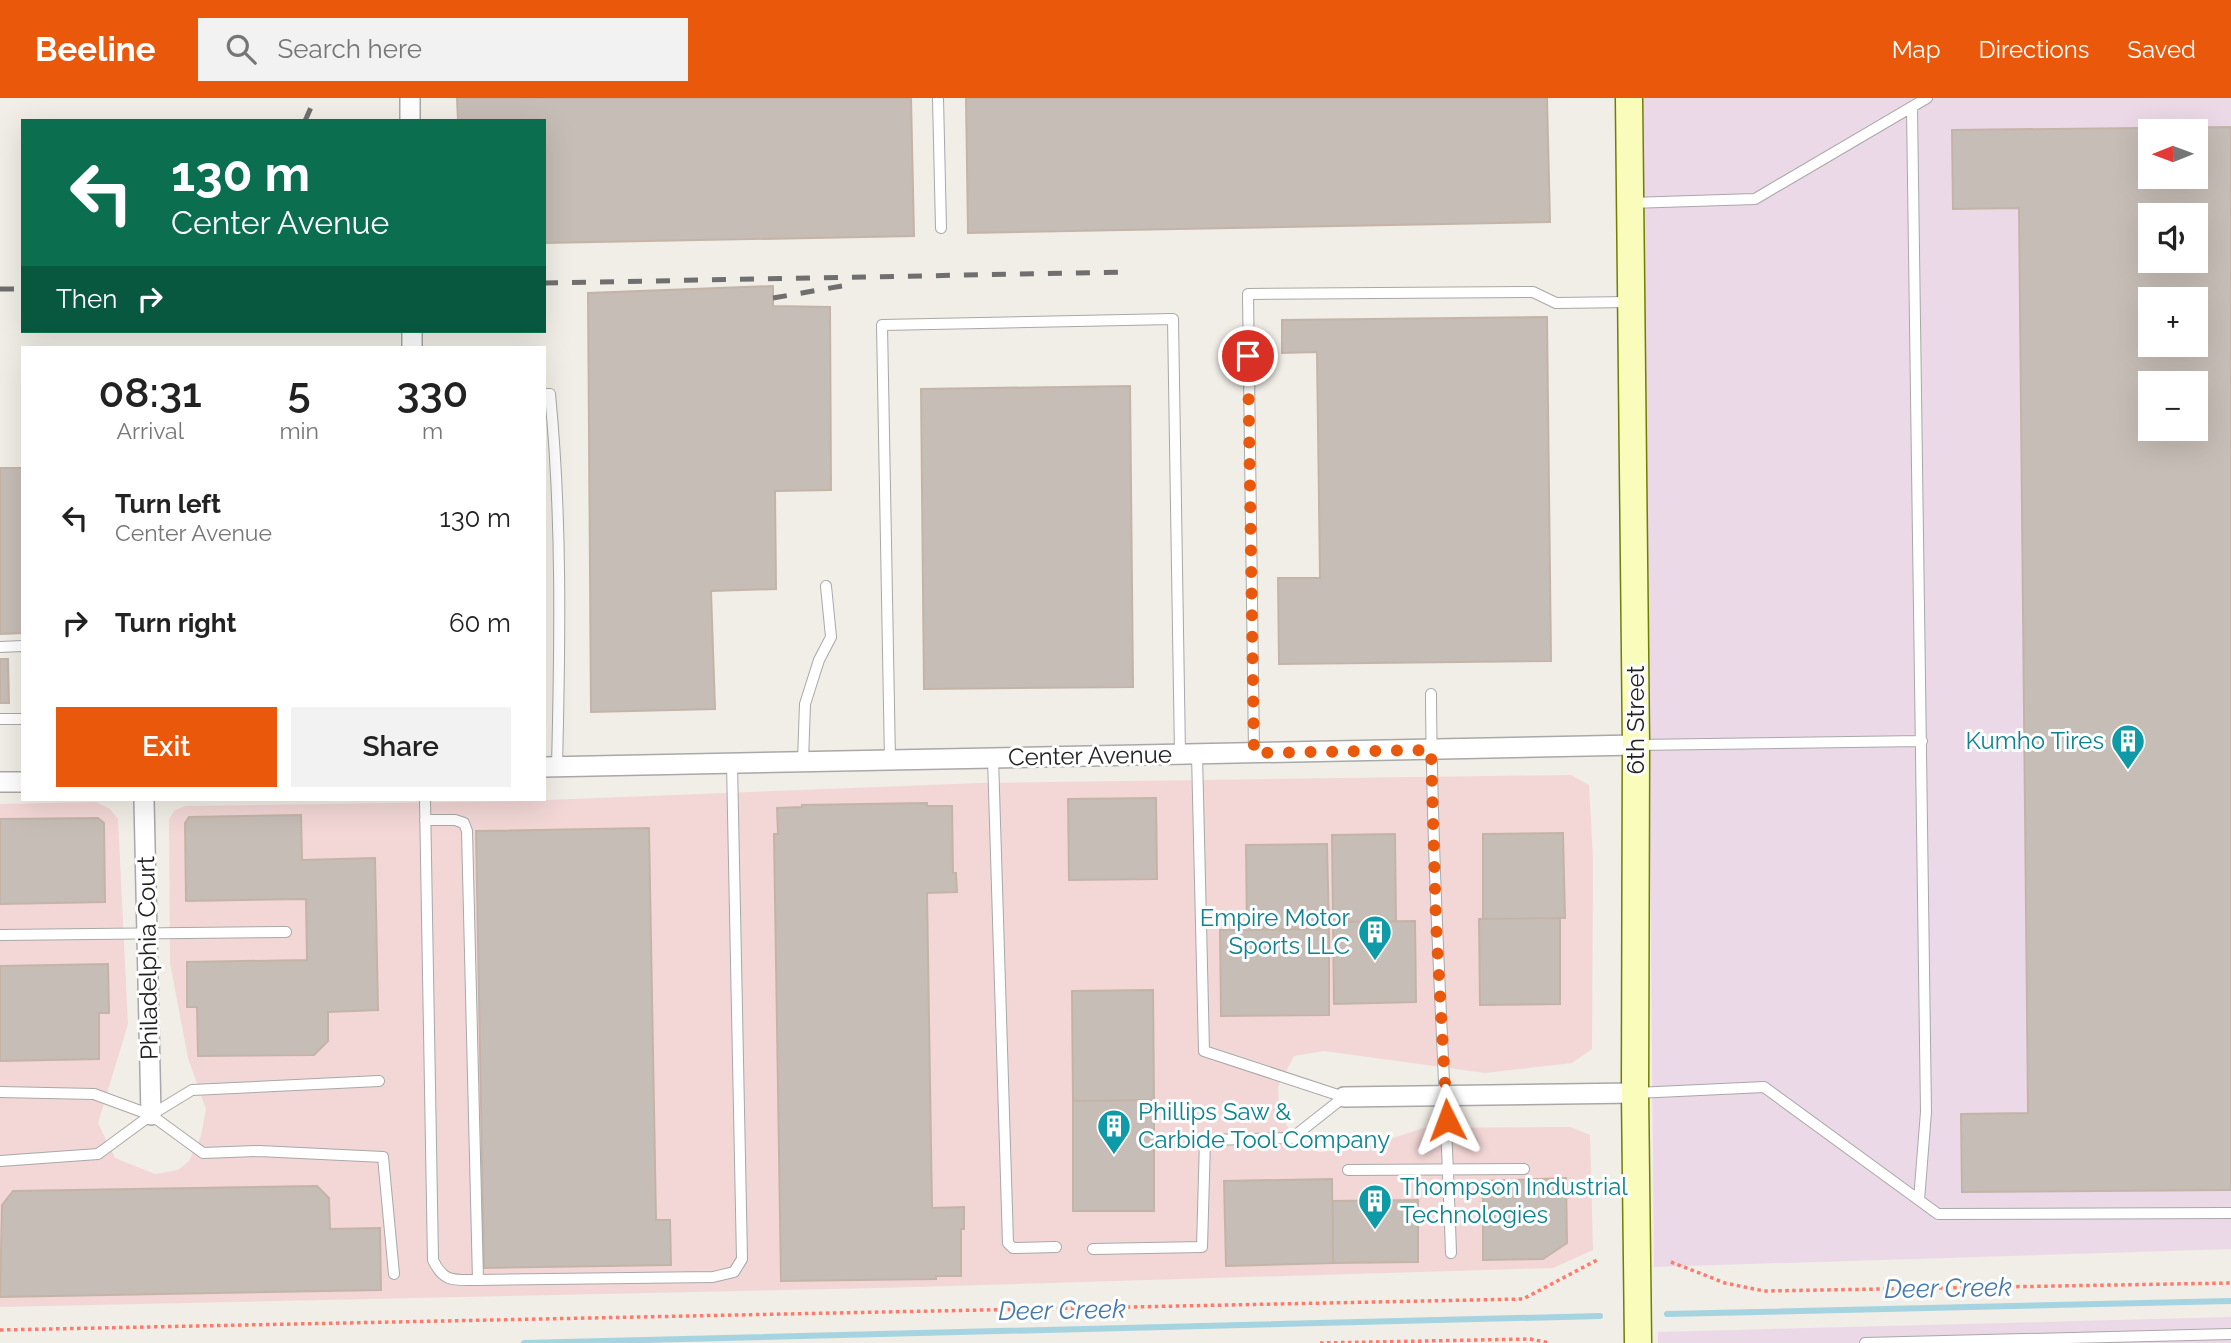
<!DOCTYPE html>
<html lang="en">
<head>
<meta charset="utf-8">
<style>
  :root { --surface:#fff; --page:#f2f2f2; --text:#222; --muted:#767676; --accent:#ea580c }
  body { margin:0; font-family:Raleway,sans-serif; background:var(--page); color:var(--text); height:100vh; display:flex; flex-direction:column; font-size:26px; white-space:nowrap }
  * { box-sizing:border-box; margin:0 }
  p { font-size:23px; color:var(--muted) }
  .icon { flex:none; width:38px; height:38px; fill:none; stroke:currentColor; stroke-width:2; stroke-linecap:round; stroke-linejoin:round }
  .map { position:relative; flex:1; overflow:hidden }
  .sheet { position:absolute; left:21px; top:248px; width:525px; height:455px; display:flex; flex-direction:column; background:var(--surface); border-radius:0px; box-shadow:0 7px 28px #0002 }
  .sheet>* { flex:none }
  .banner { position:absolute; left:21px; top:21px; width:525px; height:214px; border-radius:0px; box-shadow:0 7px 28px #0002; background:#0b6e4f; color:#fff; overflow:hidden }
  .needle { width:46px; rotate:269deg }
  .tools { position:absolute; left:2138px; top:21px; display:grid; gap:14px }
  .tools a { display:grid; place-items:center; width:70px; height:70px; border-radius:0px; background:var(--surface); box-shadow:0 7px 28px #0002; font-size:35px }
  .pin { position:absolute; display:grid; place-items:center; width:60px; height:60px; color:#fff; margin:-30px; border:4px solid #fff; border-radius:50%; box-shadow:0 2px 7px #0007 }
  .me { position:absolute; width:77px; margin:-38px; rotate:357deg; stroke-linejoin:round; filter:drop-shadow(0 0 5px #0008) }
  .turn { display:flex; align-items:center; gap:24px; height:147px; padding:0 35px; font-size:32px }
  .turn .icon { width:91px; height:91px; stroke-width:2.5 }
  .turn b { display:block; font-size:49px; line-height:60px }
  .then { display:flex; align-items:center; height:66px; padding:0 35px; background:#0003; gap:14px; font-size:26px }
  .eta { display:flex; justify-content:space-evenly; align-items:center; height:119px; text-align:center }
  .eta b { font-size:42px; font-weight:600; line-height:49px }
  .action { display:flex; gap:14px; margin-top:auto; padding:14px 35px }
  .action a { flex:1; height:80px; border-radius:0px; background:var(--accent); color:#fff; font-size:28px; font-weight:600; line-height:80px; text-align:center }
  .action a+a { background:var(--page); color:var(--text) }
  ul { padding:0; list-style:none }
  li { display:flex; align-items:center; gap:21px; height:105px; padding:0 35px }
  li div { flex:1 }
  li b { display:block; font-size:26px }
  li em { font-style:normal }
  header { display:flex; align-items:center; gap:42px; box-sizing:border-box; height:98px; padding:0 35px; background:var(--accent); color:#fff }
  header strong { font-size:33px }
  nav { display:flex; gap:38px; margin-inline-start:auto; font-size:24px }
  .search { width:490px; height:63px; background:var(--page); display:flex; align-items:center; gap:18px; box-sizing:border-box; padding:0 24px; border-radius:0px; color:var(--muted); font-size:26px }
  .map>svg:first-child { display:block }
  .commercial { fill:#f2d7d6 }
  .industrial { fill:#ebd9e7; fill-rule:evenodd }
  .lines { fill:none; stroke-linecap:round; stroke-linejoin:round }
  .stream { stroke:#a6d3e0; stroke-width:6 }
  .building { fill:#c6bdb6; stroke:#c4b4a8; stroke-width:2; fill-rule:evenodd }
  .service-casing { stroke:#a8a8a8; stroke-width:12 }
  .minor-casing { stroke:#a8a8a8; stroke-width:22 }
  .secondary-casing { stroke:#717e01; stroke-width:29 }
  .path { stroke:#ff7a6a; stroke-width:3.5; stroke-dasharray:3.5 3.5; stroke-linecap:butt }
  .service { stroke:#fff; stroke-width:10 }
  .minor { stroke:#fff; stroke-width:19 }
  .secondary { stroke:#f9fcba; stroke-width:26 }
  .rail { stroke:#6f6f6f; stroke-width:5; stroke-dasharray:14 14; stroke-linecap:butt }
  .route { stroke:#ea580c; stroke-width:12; stroke-dasharray:0 21.6 }
  .labels { text-anchor:middle; stroke-width:6; stroke-linejoin:round; paint-order:stroke }
  .street-label { font-size:24px; fill:#212121; stroke:#fff }
  .culture-label { font-size:24px; fill:#0d838f; stroke:#fff; text-anchor:end }
  .water-label { font-size:26px; font-style:italic; fill:#4579ad; stroke:#fff }
</style>
</head>
<body>
<header>
<strong>Beeline</strong>
<div class="search"><svg class="icon" aria-label="search" viewBox="0 0 24 24"><circle cx="10" cy="10" r="6"/><path d="M15 15l6 6"/></svg>Search here</div>
<nav><a>Map</a><a>Directions</a><a>Saved</a></nav>
</header>
<div class="map">
<svg width="2231" height="1245" viewBox="0 0 2231 1245">
  <rect width="100%" height="100%" fill="#f1eee7"/>
  <!-- commercial -->
  <path class="commercial" d="M1571,677L1589,687L1593,761L1592,951L1572,965L1485,975L1324,953L1294,958L1278,989L1280,1015L1297,1045L1320,1054L1371,1047L1424,1030L1570,1029L1590,1037L1593,1152L1553,1170L879,1190L0,1209V706L96,704L110,711L118,721L128,926L98,1025L115,1060L155,1076L178,1072L189,1063L201,1038L206,1011L188,960L170,865L169,721L175,712L185,708L520,703L980,685Z"/>
  <!-- industrial -->
  <path class="industrial" d="M1643,0H2231V1151L1654,1169ZM2151,33H2196V79H2151ZM2151,117H2196V163H2151ZM2151,201H2196V247H2151ZM2151,285H2196V331H2151Z
    M2231,1219V1245H1658V1234Z"/>
  <g class="lines">
    <!-- stream -->
    <path class="stream" d="M1667,1216L2231,1203
      M524,1245L1600,1218"/>
  </g>
  <!-- building -->
  <path class="building" d="M457,0H911L914,138L544,145V23H458Z
    M966,0H1547L1550,124L968,135Z
    M2231,29V1092L1962,1094L1961,1016L2028,1015L2019,110L1953,111L1952,32ZM2151,33H2196V79H2151ZM2151,117H2196V163H2151ZM2151,201H2196V247H2151ZM2151,285H2196V331H2151Z
    M773,188V208L830,209L831,392L775,393L776,491L711,493L715,611L591,614L588,195Z
    M1547,219L1551,563L1279,566L1278,480H1320L1317,254L1282,255V222Z
    M1130,288L1133,589L924,591L921,291Z
    M0,370H23V535L0,536Z
    M0,561H8L9,605H0Z
    M1156,700L1157,781L1069,782L1068,701Z
    M927,705V708H952L953,775H956L957,794L927,795L932,1110L964,1109V1131H961V1178H936V1181L781,1183L774,736H778L777,710L802,709V707Z
    M301,717L302,762L375,760L378,912L328,914V943L314,957L198,958L197,909H187V864L307,862L306,801L186,803L185,725L189,719Z
    M98,720L104,725L105,804L0,806V721Z
    M649,730L656,1122H670L671,1167L484,1170L476,733Z
    M1563,735L1565,820L1483,821V736Z
    M1395,736L1396,823L1333,824L1332,737Z
    M1327,746L1329,831L1247,832L1246,747Z
    M1560,820V906L1480,907L1479,821Z
    M1415,823L1416,904L1334,906L1333,824Z
    M1329,831V917L1221,918L1220,832Z
    M108,866L109,915H99V961L0,963V868Z
    M1153,892L1154,1002L1073,1003L1072,893Z
    M1154,1002V1113H1073V1003Z
    M1566,1080L1567,1145L1543,1161L1483,1162V1083Z
    M1332,1081L1333,1165L1226,1168L1224,1083Z
    M317,1088L329,1100L330,1131L380,1130L381,1192L0,1199L2,1107L13,1093Z
    M1418,1102V1164L1333,1165V1103Z"/>
  <g class="lines">
    <!-- service casing -->
    <g class="service-casing">
      <path id="service" d="M938,0L941,130
        M1912,9L1926,1014L1919,1102
        M1630,105L1755,101L1927,0
        M544,296H550C562,419 560,544 557,669
        M0,549L23,548
        M1431,596C1432,782 1445,969 1451,1155
        M0,621H23
        M1637,647L1922,643
        M1254,655L1248,196L1533,194L1556,205L1630,204
        M1197,656L1204,953L1344,999
        M993,660L1008,1145L1013,1150L1056,1149
        M890,662L882,227L1173,221L1180,656
        M803,663L805,606L819,562L831,539L826,488
        M425,702L433,1162C444,1185 454,1182 478,1182L467,733L464,725L455,722H425
        M0,837L286,834
        M0,994L94,996L151,1017L203,1055L259,1053L383,1059L394,1176
        M1636,995L1764,989L1938,1116L2231,1115
        M0,1063L98,1056L151,1017L192,992L379,983
        M1348,1072L1524,1071
        M1093,1151L1202,1149L1205,1042L1292,1040L1344,999
        M478,1182L713,1179L734,1174L742,1161L732,665
        M1865,1245L2231,1236"/>
    </g>
    <!-- minor casing -->
    <g class="minor-casing">
      <path id="minor" d="M410,0V23
        M412,233V250
        M544,669L1636,647
        M0,684H23
        M144,702L151,1017
        M1344,999L1635,995"/>
    </g>
    <!-- secondary casing -->
    <g class="secondary-casing">
      <path id="secondary" d="M1629,0L1636,647L1635,995L1638,1245"/>
    </g>
    <!-- path -->
    <path class="path" d="M1671,1164L1725,1185L1764,1193L2231,1185
      M0,1232L1523,1201L1599,1161
      M1320,1245L1530,1241L1550,1245"/>
    <!-- service -->
    <use href="#service" class="service"/>
    <!-- minor -->
    <use href="#minor" class="minor"/>
    <!-- secondary -->
    <use href="#secondary" class="secondary"/>
    <!-- rail -->
    <path class="rail" d="M305,23L315,0
      M544,185L1129,174
      M0,191H23
      M773,200L842,188"/>
  </g>
  <g class="lines">
    <!-- route -->
    <path class="route" d="M1248,258L1254,655L1431,652L1436,825L1447,1022"/>
  </g>
  <!-- icons -->
  <defs>
    <g id="building-pin" transform="scale(1.75)"><path d="M0 17L-7.5 6A9.5 9.5 0 1 1 7.5 6Z" fill="#0f9aa8" stroke="#fff"/><path d="M-4-6H4V6H1V3H-1V6H-4ZM-2.5-4.3h1.7v1.8h-1.7ZM.8-4.3h1.7v1.8H.8ZM-2.5-1h1.7V.8h-1.7ZM.8-1h1.7V.8H.8Z" fill="#fff"/></g>
  </defs>
  <g fill-rule="evenodd">
    <use href="#building-pin" x="2128" y="643"/>
    <use href="#building-pin" x="1375" y="834"/>
    <use href="#building-pin" x="1114" y="1028"/>
    <use href="#building-pin" x="1375" y="1103"/>
  </g>
  <g class="labels">
    <!-- street labels -->
    <g class="street-label">
      <text transform="translate(1636 622) rotate(-90)" y="8">6th Street</text>
      <text transform="translate(1090 658) rotate(-1)" y="8">Center Avenue</text>
      <text transform="translate(148 860) rotate(-91)" y="8">Philadelphia Court</text>
    </g>
    <!-- culture labels -->
    <g class="culture-label">
      <text x="2104" y="651">Kumho Tires</text>
      <text x="1350" y="828">Empire Motor<tspan x="1350" dy="28">Sports LLC</tspan></text>
      <text x="1138" y="1022" text-anchor="start">Phillips Saw &amp;<tspan x="1138" dy="28">Carbide Tool Company</tspan></text>
      <text x="1400" y="1097" text-anchor="start">Thompson Industrial<tspan x="1400" dy="28">Technologies</tspan></text>
    </g>
    <!-- water labels -->
    <g class="water-label">
      <text transform="translate(1948 1190) rotate(-1)" y="9">Deer Creek</text>
      <text transform="translate(1062 1212) rotate(-1)" y="9">Deer Creek</text>
    </g>
  </g>
</svg>
<div class="tools">
<a><svg class="needle" viewBox="-14 -14 28 28"><path d="M0-13l5 13h-10z" fill="#e53935"/><path d="M0 13l5-13h-10z" fill="#767676"/></svg></a>
<a><svg class="icon" aria-label="sound" viewBox="0 0 24 24"><path d="M4 9h4l5-4v14l-5-4H4zM17 9q2 3 0 6"/></svg></a>
<a>+</a>
<a>−</a>
</div>
<div class="pin" style="left:1248px;top:258px;background:#d93025"><svg class="icon" aria-label="arrive" viewBox="0 0 24 24"><path d="M6 21V4h12l-3 4 3 4H6"/></svg></div>
<svg class="me" style="left:1447px;top:1022px" viewBox="-20 -20 40 40"><path d="M0-17L14 15 0 8-14 15z" fill="#ea580c" stroke="#fff" stroke-width="4"/></svg>
<div class="banner">
<div class="turn"><svg class="icon" aria-label="left" viewBox="0 0 24 24"><path d="M17 20v-9H6M10 6l-5 5 5 5"/></svg><div><b>130 m</b>Center Avenue</div></div>
<div class="then">Then<svg class="icon" aria-label="right" viewBox="0 0 24 24"><path d="M7 20v-9h11M14 6l5 5-5 5"/></svg></div>
</div>
<section class="sheet">
<div class="eta">
<div><b>08:31</b><p>Arrival</p></div>
<div><b>5</b><p>min</p></div>
<div><b>330</b><p>m</p></div>
</div>
<ul>
<li><svg class="icon" aria-label="left" viewBox="0 0 24 24"><path d="M17 20v-9H6M10 6l-5 5 5 5"/></svg><div><b>Turn left</b><p>Center Avenue</p></div><em>130 m</em></li>
<li><svg class="icon" aria-label="right" viewBox="0 0 24 24"><path d="M7 20v-9h11M14 6l5 5-5 5"/></svg><div><b>Turn right</b></div><em>60 m</em></li>
</ul>
<div class="action"><a>Exit</a><a>Share</a></div>
</section>
</div>
</body>
</html>
